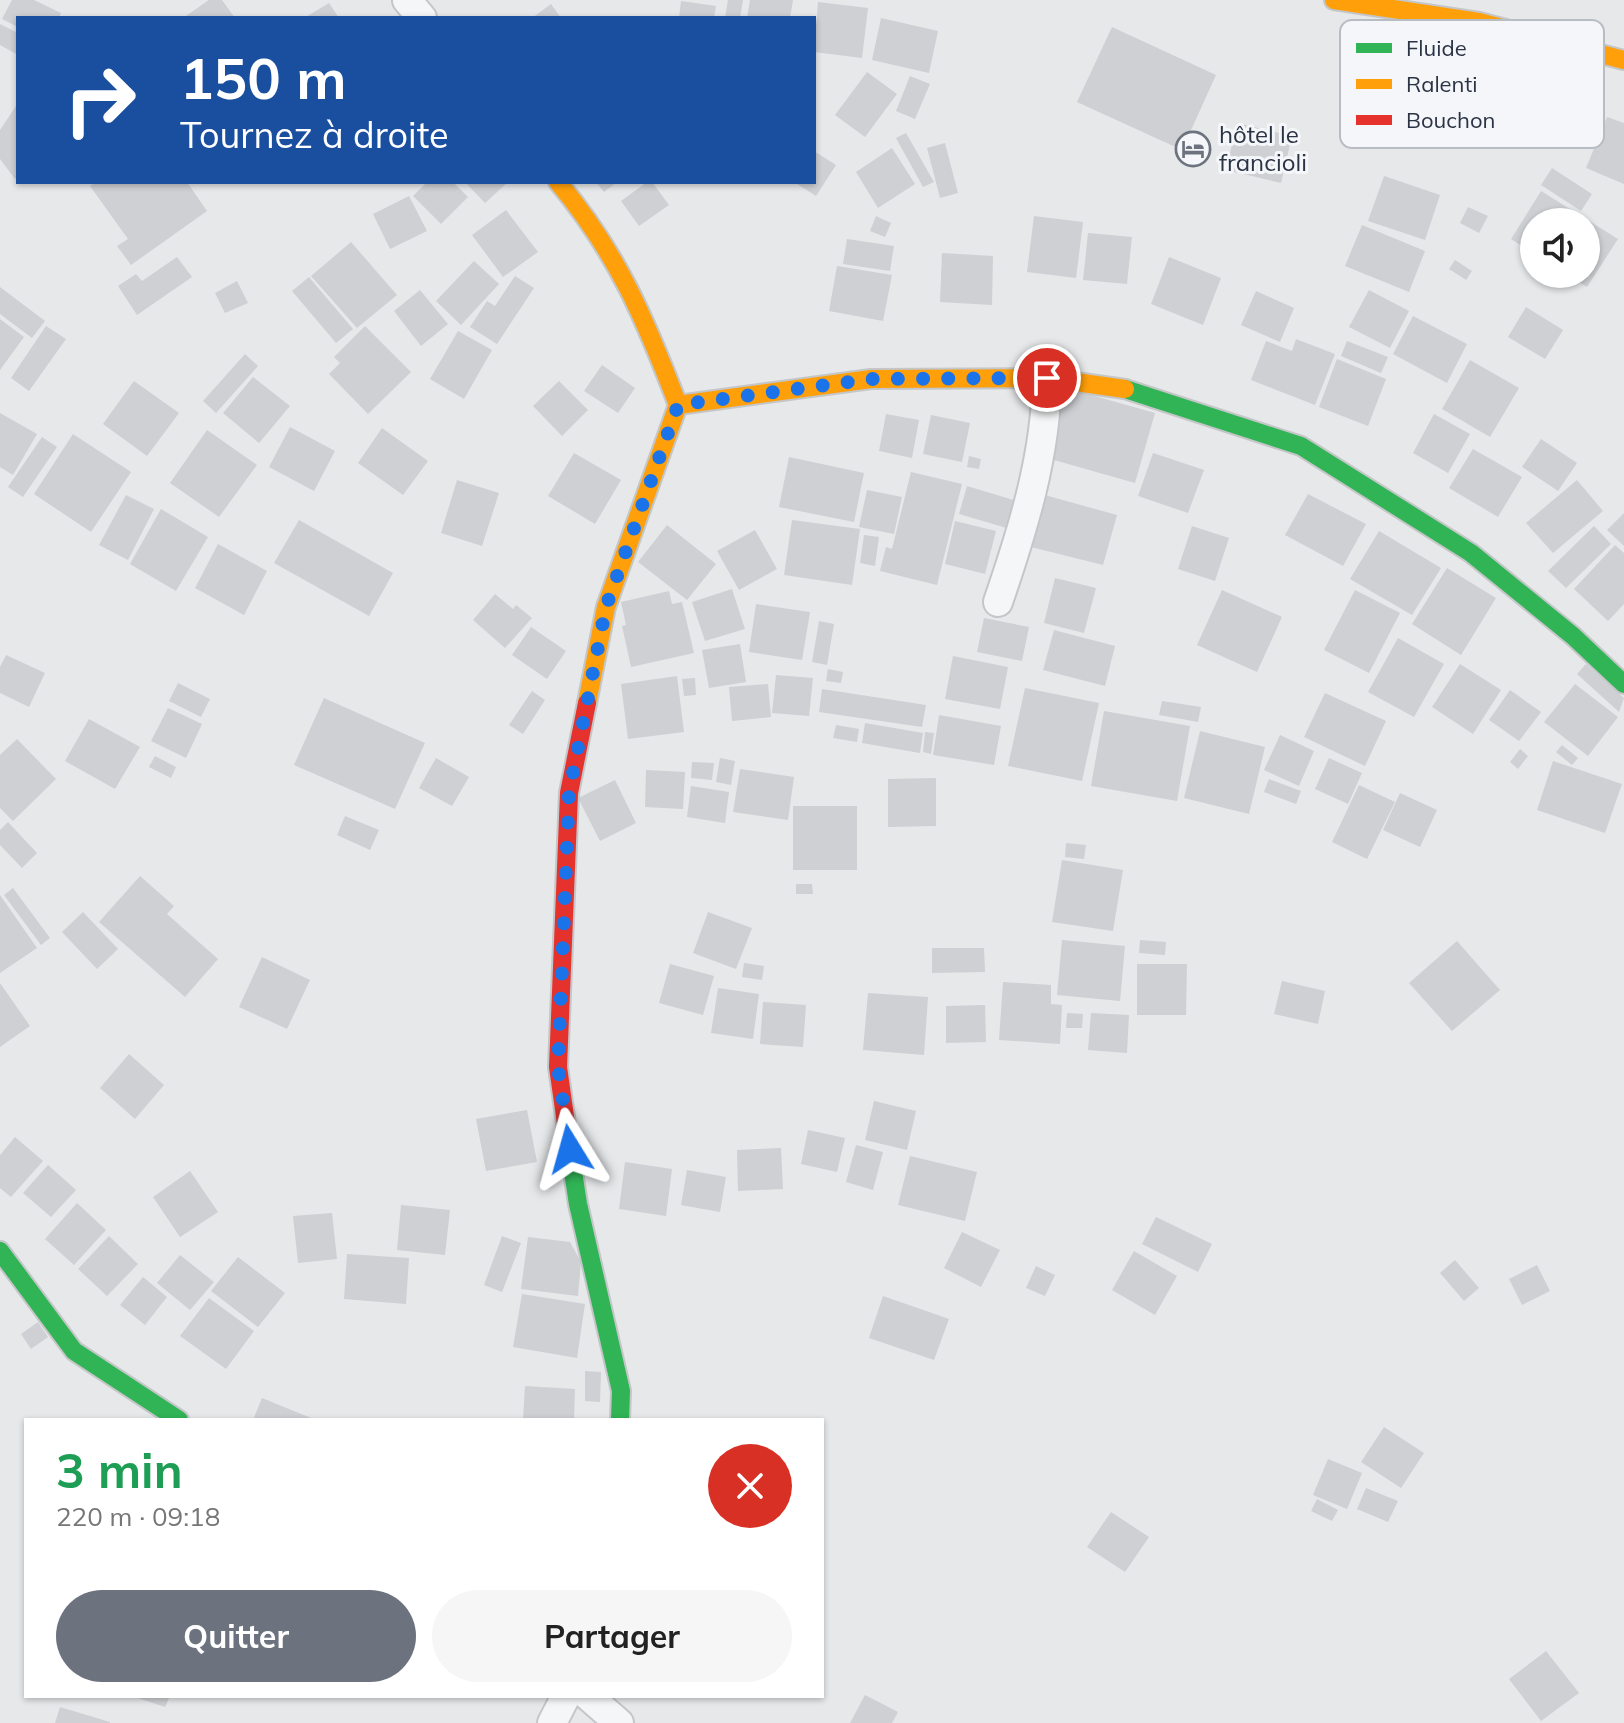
<!DOCTYPE html>
<html lang="fr">
<head>
<meta charset="utf-8">
<style>
  :root { --surface:#fff; --page:#f6f6f6; --text:#222; --muted:#767676; --accent:#6c737f }
  body { margin:0; font-family:Mulish,sans-serif; background:var(--page); color:var(--text); height:100vh; display:flex; flex-direction:column; font-size:30px; white-space:nowrap }
  * { box-sizing:border-box; margin:0 }
  p { font-size:26px; color:var(--muted) }
  .icon { flex:none; width:44px; height:44px; fill:none; stroke:currentColor; stroke-width:2; stroke-linecap:round; stroke-linejoin:round }
  .map { position:relative; flex:1; overflow:hidden }
  .side { position:absolute; left:24px; top:1418px; width:800px; height:280px; display:flex; flex-direction:column; background:var(--surface); border-radius:0px; box-shadow:0 2px 6px #0004 }
  .side>* { flex:none }
  .hud { position:absolute; left:16px; top:16px; width:800px; height:168px; border-radius:0px; box-shadow:0 2px 6px #0004; background:#1a4fa0; color:#fff; overflow:hidden }
  .fabs { position:absolute; left:1520px; top:208px; display:grid; gap:16px }
  .fabs a { display:grid; place-items:center; width:80px; height:80px; border-radius:50%; background:var(--surface); box-shadow:0 2px 6px #0004; font-size:40px }
  .pin { position:absolute; display:grid; place-items:center; width:68px; height:68px; color:#fff; margin:-34px; border:4px solid #fff; border-radius:50%; box-shadow:0 2px 8px #0007 }
  .me { position:absolute; width:88px; margin:-44px; rotate:352deg; stroke-linejoin:round; filter:drop-shadow(0 0 6px #0008) }
  .turn { display:flex; align-items:center; gap:28px; height:168px; padding:0 32px; font-size:36px }
  .turn .icon { width:104px; height:104px; stroke-width:2.5 }
  .turn b { display:block; font-size:56px; line-height:68px }
  .round { display:grid; place-items:center; flex:none; width:84px; height:84px; border-radius:42px; background:var(--page) }
  .summary { display:flex; align-items:center; justify-content:space-between; height:136px; padding:0 32px }
  h1 { font-size:48px; font-weight:700; line-height:60px; color:#1e9e55 }
  .action { display:flex; gap:16px; margin-top:auto; padding:16px 32px }
  .action a { flex:1; height:92px; border-radius:48px; background:var(--accent); color:#fff; font-size:32px; font-weight:700; line-height:92px; text-align:center }
  .action a+a { background:var(--page); color:var(--text) }
  .map>svg:first-child { display:block }
  .building { fill:#ced0d3 }
  .lines { fill:none; stroke-linecap:round; stroke-linejoin:round }
  .street-casing { stroke:#c4c6c8; stroke-width:32 }
  .fast-casing { stroke:#c4c6c8; stroke-width:22 }
  .slow-casing { stroke:#c4c6c8; stroke-width:22 }
  .jam-casing { stroke:#c4c6c8; stroke-width:22 }
  .street { stroke:#f5f6f7; stroke-width:28 }
  .fast { stroke:#30b455; stroke-width:18 }
  .slow { stroke:#ff9f0a; stroke-width:18 }
  .jam { stroke:#e5322d; stroke-width:18 }
  .route { stroke:#1a73e8; stroke-width:14; stroke-dasharray:0 25.2 }
  .labels { text-anchor:middle; stroke-width:6; stroke-linejoin:round; paint-order:stroke }
  .poi-label { font-size:24px; fill:#2b3445; stroke:#f4f6f9; text-anchor:start }
  .key { fill:#f4f6f9; stroke:#b8bcc3; stroke-width:2 }
  .key-label { font-size:22px; fill:#2b3445 }
</style>
</head>
<body>
<div class="map">
<svg width="1624" height="1723" viewBox="0 0 1624 1723">
  <rect width="100%" height="100%" fill="#e6e8ea"/>
  <!-- building -->
  <path class="building" d="M12,0H34L61,13L59,18H18V27L2,19Z
    M209,0H222L235,18H183Z
    M728,0H743L740,18H725Z
    M750,0H793L790,18H747Z
    M681,1L716,6L714,18H679Z
    M818,2L868,8L862,58L814,52Z
    M329,3L339,18H304Z
    M551,4L561,18H532Z
    M881,18L938,31L929,73L872,60Z
    M0,24L18,33V55L0,45Z
    M1112,27L1216,75L1182,150L1077,102Z
    M867,72L897,94L865,137L835,115Z
    M910,76L930,84L915,119L896,111Z
    M18,103V176L15,179L0,159V130Z
    M1607,117L1624,123V184L1586,168Z
    M1237,123L1292,136L1281,183L1226,170Z
    M906,133L934,182L923,187L896,138Z
    M945,143L958,193L940,198L927,148Z
    M892,148L915,184L878,208L856,172Z
    M814,151L836,165L816,196L794,182H814Z
    M1552,168L1592,194L1581,211L1541,185Z
    M1384,176L1440,195L1425,240L1368,221Z
    M96,182H187L207,211L131,265L117,246L128,239L90,186Z
    M427,182H453L468,197L441,224L413,196Z
    M465,182H508L485,203Z
    M596,182H617L604,192Z
    M647,182H652L669,205L639,226L621,201Z
    M1541,191L1618,239L1587,287L1566,274H1586V222H1534V254L1511,239Z
    M409,196L427,231L390,249L373,214Z
    M1468,207L1488,216L1479,233L1460,223Z
    M506,210L538,252L503,277L472,235Z
    M876,216L891,223L885,237L870,231Z
    M1034,216L1083,222L1076,278L1027,272Z
    M1362,225L1425,251L1409,292L1345,266Z
    M1088,233L1132,237L1127,284L1083,280Z
    M847,239L894,246L890,271L843,264Z
    M351,242L397,295L357,328L311,276Z
    M942,253L993,256L992,305L940,302Z
    M177,257L192,277L137,315L118,286L136,274L142,281Z
    M1169,257L1221,278L1203,325L1151,304Z
    M1455,260L1472,271L1466,280L1449,269Z
    M474,261L499,284L461,325L436,301Z
    M837,266L892,275L883,321L829,311Z
    M515,276L534,288L497,344L470,327L487,301L495,306Z
    M309,277L353,329L336,343L292,291Z
    M237,281L248,303L225,313L215,293Z
    M0,287L45,321L32,338L0,314Z
    M420,290L448,324L421,346L394,311Z
    M1369,290L1409,311L1390,348L1349,327Z
    M1256,291L1294,308L1280,342L1241,325Z
    M1526,307L1563,330L1545,359L1508,337Z
    M1413,316L1467,344L1447,383L1393,354Z
    M0,319L24,337L0,370Z
    M46,326L66,339L29,391L11,378Z
    M365,326L411,372L368,414L329,374L340,363L334,357Z
    M458,331L492,350L464,399L430,379Z
    M1296,339L1335,354L1315,405L1251,380L1266,341L1292,351Z
    M1347,341L1388,357L1381,373L1341,356Z
    M245,354L258,366L216,413L203,401Z
    M1337,359L1386,379L1368,426L1319,407Z
    M1470,360L1519,388L1490,437L1442,409Z
    M602,365L635,388L618,413L584,391Z
    M253,377L290,406L259,443L223,413Z
    M134,381L179,413L147,456L103,424Z
    M559,381L588,410L562,436L533,406Z
    M1066,388L1155,413L1135,483L1047,458Z
    M0,413L37,434L13,475L0,467Z
    M886,414L919,420L912,458L879,451Z
    M1434,414L1470,434L1448,473L1413,453Z
    M931,415L970,423L962,462L923,454Z
    M290,427L335,451L314,491L269,467Z
    M382,428L428,461L403,495L358,463Z
    M207,430L257,465L219,517L170,483Z
    M73,434L131,472L91,532L34,494Z
    M42,437L57,447L23,497L8,487Z
    M1541,439L1577,463L1558,491L1522,467Z
    M1473,449L1522,477L1498,517L1449,488Z
    M574,453L621,480L595,524L548,496Z
    M1153,453L1204,470L1188,513L1138,496Z
    M969,456L981,459L979,469L967,467Z
    M789,457L864,473L854,522L779,507Z
    M911,472L962,484L937,585L880,571L886,547L892,549Z
    M457,480L499,493L482,546L441,533Z
    M1577,480L1603,511L1553,553L1526,523Z
    M967,486L1017,501L1010,529L959,514Z
    M867,490L902,497L894,534L859,527Z
    M1041,494L1117,515L1103,565L1027,546Z
    M1308,494L1366,524L1343,566L1285,535Z
    M126,495L154,509L128,560L99,545Z
    M161,509L208,537L176,591L130,564Z
    M1624,513V546L1607,530Z
    M299,520L393,573L369,616L274,563Z
    M792,520L860,529L852,585L784,575Z
    M955,521L996,531L985,574L945,564Z
    M667,525L716,564L687,600L638,562Z
    M1192,526L1229,538L1215,581L1178,569Z
    M1594,526L1611,544L1566,588L1548,571Z
    M755,530L777,569L739,590L717,551Z
    M1379,531L1441,568L1412,615L1350,579Z
    M864,535L879,537L875,566L860,563Z
    M218,544L267,571L244,615L195,588Z
    M1615,545L1624,553V604L1608,621L1574,589Z
    M1447,568L1496,598L1461,655L1412,624Z
    M1055,578L1096,588L1084,633L1044,623Z
    M732,589L745,629L705,641L692,602Z
    M1222,590L1282,617L1257,672L1197,645Z
    M1355,590L1400,613L1369,673L1324,650Z
    M669,591L672,604L682,602L694,653L631,667L622,626L626,625L621,602Z
    M495,594L513,609L516,605L532,618L505,648L473,620Z
    M756,604L810,612L802,660L749,652Z
    M984,618L1029,627L1022,661L977,652Z
    M819,621L834,624L827,665L812,662Z
    M531,627L566,651L547,679L512,655Z
    M1054,630L1115,646L1105,686L1043,670Z
    M1398,638L1444,664L1414,717L1368,692Z
    M740,644L746,682L709,688L702,650Z
    M6,655L45,673L29,707L0,693V667Z
    M953,656L1008,667L1000,709L945,699Z
    M1460,664L1501,690L1473,734L1432,707Z
    M1586,664L1624,698L1619,712L1577,674Z
    M828,669L843,672L841,683L826,681Z
    M776,675L813,678L809,716L772,713Z
    M677,676L684,732L628,739L621,684Z
    M695,678L696,695L684,696L682,679Z
    M178,683L210,699L201,717L169,701Z
    M768,684L771,717L732,721L729,687Z
    M1575,684L1618,717L1588,756L1544,722Z
    M1025,688L1099,703L1082,781L1008,766Z
    M822,689L926,705L922,727L819,712Z
    M1510,690L1541,712L1519,741L1489,720Z
    M532,691L545,700L523,734L509,725Z
    M1325,693L1386,721L1365,766L1304,737Z
    M324,698L425,743L395,809L294,765Z
    M1162,701L1201,707L1198,722L1159,715Z
    M168,708L202,724L186,758L151,741Z
    M1104,711L1190,726L1177,801L1091,786Z
    M939,715L1001,726L994,765L933,755Z
    M89,719L140,747L115,789L65,761Z
    M865,723L923,733L920,753L862,743Z
    M836,725L859,729L857,742L833,738Z
    M1200,731L1265,747L1249,814L1184,798Z
    M925,732L934,733L931,754L923,752Z
    M1280,735L1314,751L1299,786L1264,770Z
    M17,739L56,779L13,821L0,808V755Z
    M1562,745L1578,758L1572,765L1556,752Z
    M1520,749L1528,756L1518,769L1510,762Z
    M155,756L176,767L171,778L149,767Z
    M436,758L469,777L452,806L419,788Z
    M720,758L735,761L731,785L716,782Z
    M1329,758L1362,773L1348,804L1315,789Z
    M1553,761L1622,784L1605,833L1537,810Z
    M692,762L714,763L712,780L691,778Z
    M740,769L794,777L788,820L733,812Z
    M646,770L685,772L683,809L645,807Z
    M936,778V826L888,827V779Z
    M1269,779L1301,791L1296,804L1264,792Z
    M615,780L636,823L600,841L578,798Z
    M1359,785L1395,802L1367,859L1332,842Z
    M691,786L729,792L725,823L687,817Z
    M1400,793L1437,810L1420,847L1383,830Z
    M793,806H857V870H793Z
    M345,816L379,830L370,850L337,835Z
    M8,822L37,853L22,868L0,845V830Z
    M1066,843L1086,845L1084,859L1065,857Z
    M1062,860L1123,870L1113,931L1052,922Z
    M140,876L174,906L167,914L218,959L185,997L99,922Z
    M796,884H812L813,894H796Z
    M13,888L50,938L41,945L4,895Z
    M0,895L37,948L0,973Z
    M83,912L118,949L97,969L62,932Z
    M708,912L752,928L736,969L693,953Z
    M1062,940L1125,946L1120,1001L1057,995Z
    M1140,940L1166,942L1165,955L1139,953Z
    M1457,941L1500,990L1452,1031L1409,983Z
    M932,948H984L985,972L932,973Z
    M262,957L310,980L287,1029L239,1007Z
    M744,963L764,966L762,980L742,977Z
    M670,964L714,976L703,1015L659,1003Z
    M1137,964H1187L1186,1015H1137Z
    M1282,981L1325,991L1318,1024L1274,1014Z
    M1003,982L1051,985V1004L1062,1005L1060,1044L999,1040Z
    M0,983L30,1026L0,1047Z
    M718,988L759,994L753,1039L711,1033Z
    M868,993L928,997L924,1055L863,1050Z
    M763,1002L806,1005L803,1047L760,1044Z
    M985,1005L986,1042L946,1043V1006Z
    M1067,1013L1083,1014L1082,1028H1066Z
    M1091,1013L1129,1015L1127,1053L1088,1050Z
    M129,1054L164,1085L135,1119L100,1088Z
    M874,1101L916,1111L907,1150L865,1140Z
    M527,1110L537,1162L486,1171L476,1119Z
    M808,1130L845,1138L837,1172L801,1164Z
    M15,1137L43,1161L11,1197L0,1188V1155Z
    M856,1145L883,1152L873,1190L846,1182Z
    M781,1148L783,1189L738,1191L737,1150Z
    M910,1156L977,1172L965,1221L898,1205Z
    M625,1162L672,1169L666,1216L619,1209Z
    M48,1165L76,1190L51,1217L23,1193Z
    M687,1170L726,1177L720,1212L681,1205Z
    M190,1171L218,1212L180,1237L153,1197Z
    M77,1203L106,1230L74,1265L45,1239Z
    M401,1205L450,1210L445,1255L397,1250Z
    M332,1213L337,1259L298,1263L293,1216Z
    M1156,1217L1212,1244L1198,1272L1142,1244Z
    M962,1232L1000,1250L981,1287L944,1268Z
    M109,1236L138,1264L107,1296L78,1269Z
    M502,1236L521,1243L502,1292L484,1285Z
    M528,1237L570,1242L581,1262L578,1296L521,1289Z
    M1134,1251L1177,1276L1155,1315L1112,1290Z
    M347,1254L409,1258L406,1304L344,1299Z
    M180,1255L214,1282L190,1310L157,1283Z
    M238,1257L285,1293L258,1327L211,1291Z
    M1455,1260L1479,1288L1464,1301L1440,1273Z
    M1537,1265L1550,1291L1522,1305L1509,1279Z
    M1036,1266L1055,1275L1045,1296L1026,1288Z
    M143,1277L167,1297L145,1325L120,1305Z
    M522,1294L585,1304L577,1358L513,1347Z
    M883,1296L949,1319L934,1360L869,1338Z
    M209,1298L254,1331L226,1369L180,1336Z
    M38,1322L48,1337L31,1349L21,1334Z
    M585,1371L601,1372L600,1402L585,1401Z
    M525,1386L575,1389L574,1420L523,1419Z
    M262,1398L316,1420H253Z
    M1384,1427L1424,1453L1401,1488L1361,1462Z
    M1328,1459L1362,1473L1347,1509L1313,1495Z
    M1366,1488L1398,1501L1388,1522L1357,1509Z
    M1317,1499L1338,1510L1332,1521L1311,1511Z
    M1111,1512L1149,1537L1125,1572L1087,1547Z
    M1546,1651L1579,1693L1541,1721L1509,1679Z
    M865,1695L898,1712L892,1723H850Z
    M132,1696H170L165,1707Z
    M60,1707L110,1722V1723H55Z"/>
  <g class="lines">
    <!-- street casing -->
    <g class="street-casing">
      <path id="street" d="M407,0L422,18
        M998,602C1023,529 1046,456 1047,378
        M588,1696L619,1723
        M552,1723L566,1696"/>
    </g>
    <!-- fast casing -->
    <g class="fast-casing">
      <path id="fast" d="M1125,389L1301,446L1471,553L1573,636L1624,684
        M571,1159L578,1204L621,1391L620,1420
        M0,1251L74,1351L179,1420"/>
    </g>
    <!-- slow casing -->
    <g class="slow-casing">
      <path id="slow" d="M1334,0L1479,22L1624,60
        M558,182C618,254 645,319 678,405L606,607L587,703
        M678,405L871,379L1047,378L1125,389"/>
    </g>
    <!-- jam casing -->
    <g class="jam-casing">
      <path id="jam" d="M571,1159L558,1067L569,793L587,703"/>
    </g>
    <!-- street -->
    <use href="#street" class="street"/>
    <!-- fast -->
    <use href="#fast" class="fast"/>
    <!-- slow -->
    <use href="#slow" class="slow"/>
    <!-- jam -->
    <use href="#jam" class="jam"/>
  </g>
  <g class="lines">
    <!-- route -->
    <path class="route" d="M570,1149L558,1067L569,793L606,607L678,405L871,379L1047,378"/>
  </g>
  <!-- icons -->
  <defs>
    <g id="hotel-ring" transform="scale(1.8)"><circle r="9.5" fill="#f4f6f9" stroke="#6c737f" stroke-width="1.5"/><path d="M-6-4.5h1.5V1H6V5H4.5V3h-9V5H-6ZM-4 0a1.8 1.8 0 1 1 3.6 0ZM.5 0V-2.5h3Q6-2.5 6 0Z" fill="#6c737f"/></g>
  </defs>
  <g fill-rule="evenodd">
    <use href="#hotel-ring" x="1193" y="149"/>
  </g>
  <g class="labels">
    <!-- poi labels -->
    <g class="poi-label">
      <text x="1219" y="143">hôtel le<tspan x="1219" dy="28">francioli</tspan></text>
    </g>
  </g>
  <!-- legend -->
  <rect x="1340" y="20" width="264" height="128" rx="12" class="key"/>
  <rect x="1356" y="43" width="36" height="10" fill="#30b455"/>
  <rect x="1356" y="79" width="36" height="10" fill="#ff9f0a"/>
  <rect x="1356" y="115" width="36" height="10" fill="#e5322d"/>
  <g class="key-label">
    <text x="1406" y="56">Fluide</text>
    <text x="1406" y="92">Ralenti</text>
    <text x="1406" y="128">Bouchon</text>
  </g>
</svg>
<div class="fabs">
<a><svg class="icon" aria-label="sound" viewBox="0 0 24 24"><path d="M4 9h4l5-4v14l-5-4H4zM17 9q2 3 0 6"/></svg></a>
</div>
<div class="pin" style="left:1047px;top:378px;background:#d93025"><svg class="icon" aria-label="arrive" viewBox="0 0 24 24"><path d="M6 21V4h12l-3 4 3 4H6"/></svg></div>
<svg class="me" style="left:570px;top:1149px" viewBox="-20 -20 40 40"><path d="M0-17L14 15 0 8-14 15z" fill="#1a73e8" stroke="#fff" stroke-width="4"/></svg>
<div class="hud">
<div class="turn"><svg class="icon" aria-label="right" viewBox="0 0 24 24"><path d="M7 20v-9h11M14 6l5 5-5 5"/></svg><div><b>150 m</b>Tournez à droite</div></div>
</div>
<section class="side">
<div class="summary"><div><h1>3 min</h1><p>220 m · 09:18</p></div><a class="round" style="background:#d93025;color:#fff"><svg class="icon" aria-label="close" viewBox="0 0 24 24"><path d="M6 6l12 12M18 6L6 18"/></svg></a></div>
<div class="action"><a>Quitter</a><a>Partager</a></div>
</section>
</div>
</body>
</html>
